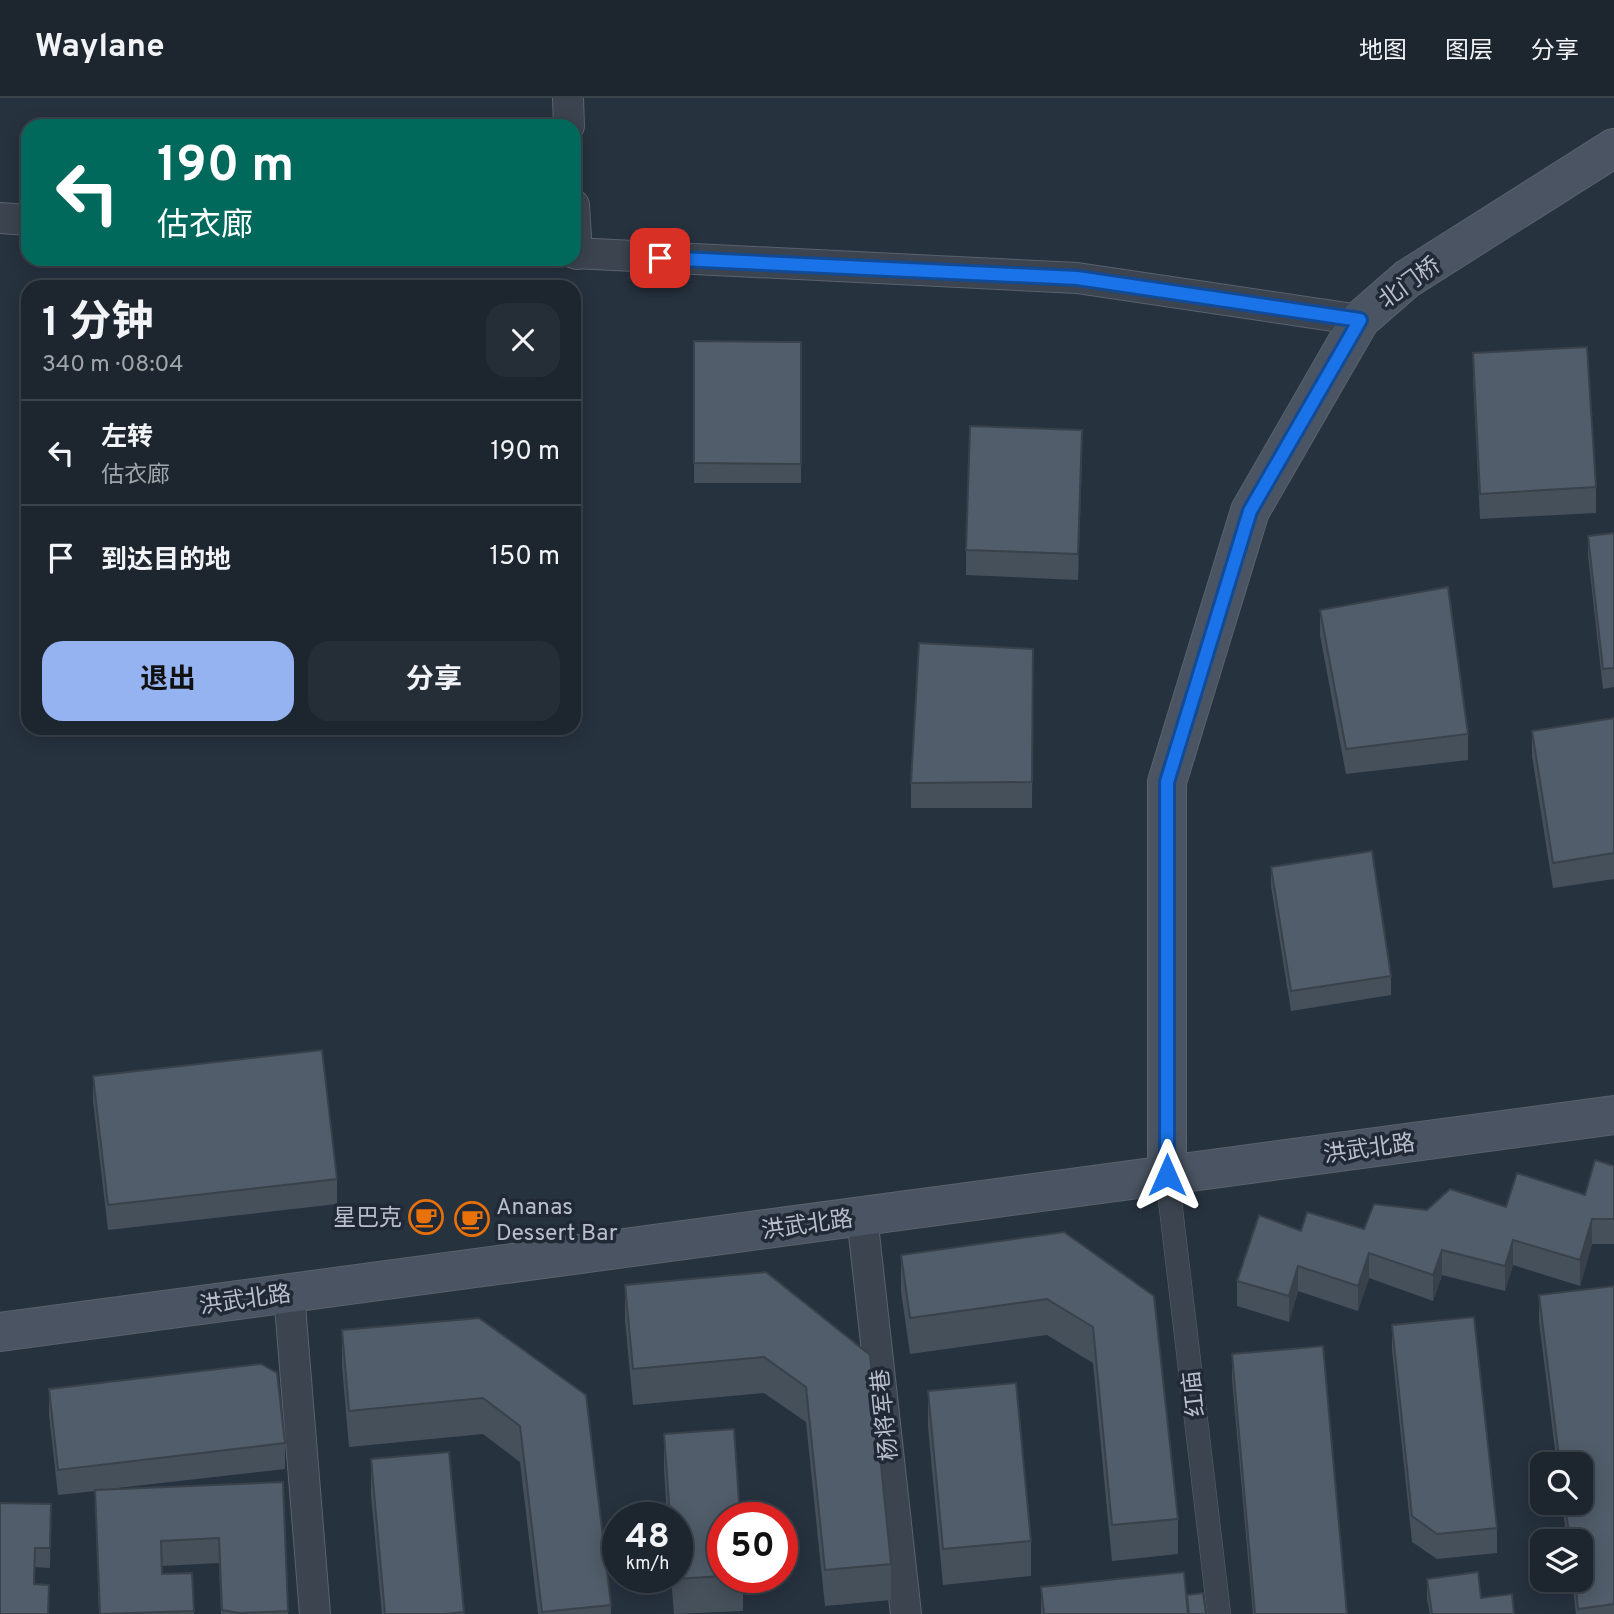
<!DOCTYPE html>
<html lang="zh">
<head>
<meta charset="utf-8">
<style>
  :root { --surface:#1d262f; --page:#252e37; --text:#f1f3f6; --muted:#a0a5aa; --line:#3b434b; --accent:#95b2f1 }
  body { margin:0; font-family:Overpass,"Noto Sans SC",sans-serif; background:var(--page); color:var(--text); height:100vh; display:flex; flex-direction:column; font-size:26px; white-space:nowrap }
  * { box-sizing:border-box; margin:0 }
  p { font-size:23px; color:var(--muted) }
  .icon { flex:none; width:38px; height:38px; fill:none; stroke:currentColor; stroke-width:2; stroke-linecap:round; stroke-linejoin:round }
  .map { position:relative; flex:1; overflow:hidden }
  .drawer { position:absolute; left:21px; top:182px; width:560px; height:455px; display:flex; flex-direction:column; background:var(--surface); border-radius:21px; box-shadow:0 4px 18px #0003,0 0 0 2px var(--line) }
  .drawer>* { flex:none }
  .banner { position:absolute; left:21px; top:21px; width:560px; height:147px; border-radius:21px; box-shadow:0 4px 18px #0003,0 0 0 2px var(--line); background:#00695c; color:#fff; overflow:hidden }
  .fabs { position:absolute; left:1530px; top:1354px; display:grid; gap:14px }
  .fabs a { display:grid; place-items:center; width:63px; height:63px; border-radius:14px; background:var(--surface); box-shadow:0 4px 18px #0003,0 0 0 2px var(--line); font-size:35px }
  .speed { position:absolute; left:602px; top:1404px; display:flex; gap:14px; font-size:35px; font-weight:700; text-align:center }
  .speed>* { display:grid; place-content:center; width:91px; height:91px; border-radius:50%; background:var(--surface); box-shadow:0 4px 18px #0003,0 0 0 2px var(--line); line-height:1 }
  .speed small { font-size:18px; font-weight:400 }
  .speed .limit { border:10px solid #d22; background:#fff; color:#111 }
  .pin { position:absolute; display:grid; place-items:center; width:60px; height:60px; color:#fff; margin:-30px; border-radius:14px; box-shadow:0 4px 10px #0006 }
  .me { position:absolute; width:77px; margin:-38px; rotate:0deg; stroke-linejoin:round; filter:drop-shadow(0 0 5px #0008) }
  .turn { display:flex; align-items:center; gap:24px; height:147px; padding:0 21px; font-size:32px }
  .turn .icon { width:91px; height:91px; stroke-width:2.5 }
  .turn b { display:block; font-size:49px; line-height:60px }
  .round { display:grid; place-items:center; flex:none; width:74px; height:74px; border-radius:21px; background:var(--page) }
  .summary { display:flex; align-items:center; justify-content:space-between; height:119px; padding:0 21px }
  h1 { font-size:42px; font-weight:700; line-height:52px }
  .button { display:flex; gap:14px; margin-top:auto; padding:14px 21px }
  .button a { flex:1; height:80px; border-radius:21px; background:var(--accent); color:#111; font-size:28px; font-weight:700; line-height:80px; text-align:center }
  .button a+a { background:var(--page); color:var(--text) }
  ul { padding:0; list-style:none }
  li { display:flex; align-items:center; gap:21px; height:105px; padding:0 21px; border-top:2px solid var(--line) }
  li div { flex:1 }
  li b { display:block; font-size:26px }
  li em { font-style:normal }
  header { display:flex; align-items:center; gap:42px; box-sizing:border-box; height:98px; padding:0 35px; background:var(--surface); border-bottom:2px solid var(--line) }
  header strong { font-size:33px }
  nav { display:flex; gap:38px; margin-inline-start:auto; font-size:24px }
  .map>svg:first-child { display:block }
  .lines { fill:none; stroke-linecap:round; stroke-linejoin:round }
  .pedestrian-casing { stroke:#59626d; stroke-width:24 }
  .minor-casing { stroke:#59626d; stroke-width:32 }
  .secondary-casing { stroke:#59626d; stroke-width:40 }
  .pedestrian { stroke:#3b444f; stroke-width:23 }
  .minor { stroke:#3b444f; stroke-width:30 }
  .secondary { stroke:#4a5462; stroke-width:38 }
  .wall { fill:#46505b }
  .shaded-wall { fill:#39414a }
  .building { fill:#515d6a; stroke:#39414a; stroke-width:2 }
  .route-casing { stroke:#114b97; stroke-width:18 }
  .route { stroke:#1a73e8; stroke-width:12 }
  .labels { text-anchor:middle; stroke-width:7; stroke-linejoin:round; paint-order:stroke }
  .street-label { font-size:23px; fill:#b8bfca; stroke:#202935 }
  .poi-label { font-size:23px; fill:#b8bfca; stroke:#202935; text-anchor:start }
</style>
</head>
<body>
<header>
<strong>Waylane</strong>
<nav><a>地图</a><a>图层</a><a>分享</a></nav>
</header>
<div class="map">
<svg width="1614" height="1516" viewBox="0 0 1614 1516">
  <rect width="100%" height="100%" fill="#27323f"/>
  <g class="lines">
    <!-- pedestrian casing -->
    <g class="pedestrian-casing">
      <path id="pedestrian" d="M1167,1077L1219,1516"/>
    </g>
    <!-- minor casing -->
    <g class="minor-casing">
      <path id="minor" d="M568,0L569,28
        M574,107L577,156
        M0,120L28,122
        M574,155L1077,180L1360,222
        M862,1118L906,1516
        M289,1195L315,1516"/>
    </g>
    <!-- secondary casing -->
    <g class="secondary-casing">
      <path id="secondary" d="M1167,1077V684L1250,413L1360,222L1407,181L1614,50
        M0,1234L1614,1017"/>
    </g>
    <!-- pedestrian -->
    <use href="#pedestrian" class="pedestrian"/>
    <!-- minor -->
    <use href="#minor" class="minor"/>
    <!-- secondary -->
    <use href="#secondary" class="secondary"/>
  </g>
  <!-- wall -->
  <path class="wall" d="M694,243L801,244V385H694Z
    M1473,255L1596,389V415L1480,421L1473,281Z
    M1082,358L1078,482L966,477V452Z
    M1614,435V589L1603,591L1588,457V438Z
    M1320,512L1468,636V662L1346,676L1320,537Z
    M1033,551L1032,710H911V685Z
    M1614,620V781L1553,790L1532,658V633Z
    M1271,769L1391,878V897L1291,913L1271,788Z
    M93,978L337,1081V1106L108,1132L93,1003Z
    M1614,1068V1146H1592L1580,1188L1513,1167L1505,1193L1442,1177L1433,1203L1369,1180L1358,1213L1298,1193L1289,1224L1237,1208V1183L1301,1133L1364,1131L1427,1112L1506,1109L1585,1097Z
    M901,1157L1154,1198L1178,1421V1456L1112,1463L1093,1265L1047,1237L910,1256L901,1193Z
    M766,1174L891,1466V1502L825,1508L806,1324L764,1295L633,1307L625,1222V1187Z
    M1614,1188V1516H1576L1572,1482H1580V1444H1567L1562,1405H1580V1367H1557L1539,1223V1197Z
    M479,1220L611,1507V1516H538L520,1364L483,1336L349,1349L342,1268V1232Z
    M1392,1227L1497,1430V1455L1437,1461L1412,1444L1392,1252Z
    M1232,1256L1347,1516H1253L1232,1281Z
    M49,1291L285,1345V1371L109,1391L283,1384L288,1516H221L219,1465L162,1468V1476L192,1475L194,1516H99L95,1393L58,1397L49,1317Z
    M928,1293L1031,1443V1478L943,1487L928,1329Z
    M664,1336L723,1479H743V1513L674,1516L671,1479H677V1419H667L664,1371Z
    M449,1354L464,1516H382L371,1397V1361Z
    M51,1406L50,1470L35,1469L0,1516Z
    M1427,1481L1481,1500L1514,1516H1430L1427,1500Z
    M1041,1489L1206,1516H1041Z"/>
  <!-- shaded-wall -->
  <path class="shaded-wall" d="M1082,332V358L1078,482V456Z
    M1592,1121V1146L1580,1188V1162Z
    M1513,1142V1167L1505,1193V1168Z
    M1442,1152V1177L1433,1203V1177Z
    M1369,1155V1180L1358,1213V1188Z
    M1298,1168V1193L1289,1224V1198Z"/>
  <!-- building -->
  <path class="building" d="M694,243L801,244V366L694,365Z
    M1587,249L1596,389L1480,396L1473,255Z
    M970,328L1082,332L1078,456L966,452Z
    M1614,435V570L1603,571L1588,438Z
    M1448,489L1468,636L1346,651L1320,512Z
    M919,545L1033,551L1032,684L911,685Z
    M1614,620V755L1553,765L1532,633Z
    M1372,753L1391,878L1291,893L1271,769Z
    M322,952L337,1081L108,1107L93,978Z
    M1595,1062L1614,1068V1121H1592L1580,1162L1513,1142L1505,1168L1442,1152L1433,1177L1369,1155L1358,1188L1298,1168L1289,1198L1237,1183L1259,1117L1301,1133L1307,1114L1364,1131L1374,1106L1427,1112L1450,1091L1506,1109L1517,1075L1585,1097Z
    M1064,1134L1154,1198L1178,1421L1112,1427L1093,1229L1047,1201L910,1220L901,1157Z
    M766,1174L870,1257L891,1466L825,1472L806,1289L764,1259L633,1271L625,1187Z
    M1614,1188V1506L1578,1511L1575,1482H1580V1444H1570L1565,1405H1580V1367H1560L1539,1197Z
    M1474,1219L1497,1430L1437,1436L1412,1418L1392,1227Z
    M479,1220L586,1297L611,1507L542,1514L520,1328L483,1300L349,1313L342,1232Z
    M1323,1248L1347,1516H1255L1232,1256Z
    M261,1266L277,1275L285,1345L58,1372L49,1291Z
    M1016,1285L1031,1443L943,1451L928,1293Z
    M734,1331L740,1419H723V1478L674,1481V1479H677V1419H670L664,1336Z
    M449,1354L464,1514L445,1516H385L371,1361Z
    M283,1384L288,1513L239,1515L222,1512L219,1440L161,1443L162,1476L192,1475L194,1513L100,1516L95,1392Z
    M0,1405L51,1406L50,1450H35L34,1486L49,1487L48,1516H0Z
    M1184,1474L1188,1516H1044L1041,1489Z
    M1478,1474L1481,1500L1512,1496L1514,1516H1432L1427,1481Z
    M1203,1495L1206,1516H1189L1187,1497Z"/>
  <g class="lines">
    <!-- route casing -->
    <g class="route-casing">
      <path id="route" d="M660,160L1077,180L1360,222L1250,413L1167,684V1077"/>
    </g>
    <!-- route -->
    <use href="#route" class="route"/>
  </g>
  <!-- icons -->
  <defs>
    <g id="cafe-ring" transform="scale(1.75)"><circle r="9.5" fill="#202935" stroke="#e8710a" stroke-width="1.5"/><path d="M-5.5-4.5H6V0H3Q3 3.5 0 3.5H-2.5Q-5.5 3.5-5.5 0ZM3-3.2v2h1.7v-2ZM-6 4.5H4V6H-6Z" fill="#e8710a"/></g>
  </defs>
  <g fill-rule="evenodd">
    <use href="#cafe-ring" x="426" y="1119"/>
    <use href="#cafe-ring" x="472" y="1121"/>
  </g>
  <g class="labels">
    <!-- street labels -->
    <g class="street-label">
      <text transform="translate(1409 184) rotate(-36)" y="8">北门桥</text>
      <text transform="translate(1369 1050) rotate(-8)" y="8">洪武北路</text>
      <text transform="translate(807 1126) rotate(-8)" y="8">洪武北路</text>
      <text transform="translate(245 1201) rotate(-8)" y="8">洪武北路</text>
      <text transform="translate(1193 1296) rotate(-97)" y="8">红庙</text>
      <text transform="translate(884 1317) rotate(-96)" y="8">杨将军巷</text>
    </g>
    <!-- poi labels -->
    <g class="poi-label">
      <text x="496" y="1116">Ananas<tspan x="496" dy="26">Dessert Bar</tspan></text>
      <text x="402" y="1127" text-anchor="end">星巴克</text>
    </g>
  </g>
</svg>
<div class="fabs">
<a><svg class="icon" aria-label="search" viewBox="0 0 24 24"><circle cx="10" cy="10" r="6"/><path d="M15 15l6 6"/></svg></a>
<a><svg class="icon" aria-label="layers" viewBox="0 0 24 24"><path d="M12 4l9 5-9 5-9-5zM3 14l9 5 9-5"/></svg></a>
</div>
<div class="speed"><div>48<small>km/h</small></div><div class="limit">50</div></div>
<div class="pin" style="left:660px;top:160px;background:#d93025"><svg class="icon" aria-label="arrive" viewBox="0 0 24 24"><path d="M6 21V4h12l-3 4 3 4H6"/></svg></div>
<svg class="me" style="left:1167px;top:1077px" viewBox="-20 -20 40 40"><path d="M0-17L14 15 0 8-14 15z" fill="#1a73e8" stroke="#fff" stroke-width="4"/></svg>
<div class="banner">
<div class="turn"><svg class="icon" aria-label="left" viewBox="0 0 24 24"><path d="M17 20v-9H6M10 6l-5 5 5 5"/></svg><div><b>190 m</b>估衣廊</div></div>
</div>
<section class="drawer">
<div class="summary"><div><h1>1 分钟</h1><p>340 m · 08:04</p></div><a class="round"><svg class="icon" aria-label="close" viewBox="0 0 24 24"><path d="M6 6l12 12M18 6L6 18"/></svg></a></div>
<ul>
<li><svg class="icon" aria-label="left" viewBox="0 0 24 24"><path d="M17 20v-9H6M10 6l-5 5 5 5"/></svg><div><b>左转</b><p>估衣廊</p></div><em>190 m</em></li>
<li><svg class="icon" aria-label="arrive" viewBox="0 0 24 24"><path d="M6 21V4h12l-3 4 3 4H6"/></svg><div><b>到达目的地</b></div><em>150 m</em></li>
</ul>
<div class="button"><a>退出</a><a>分享</a></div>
</section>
</div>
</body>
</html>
